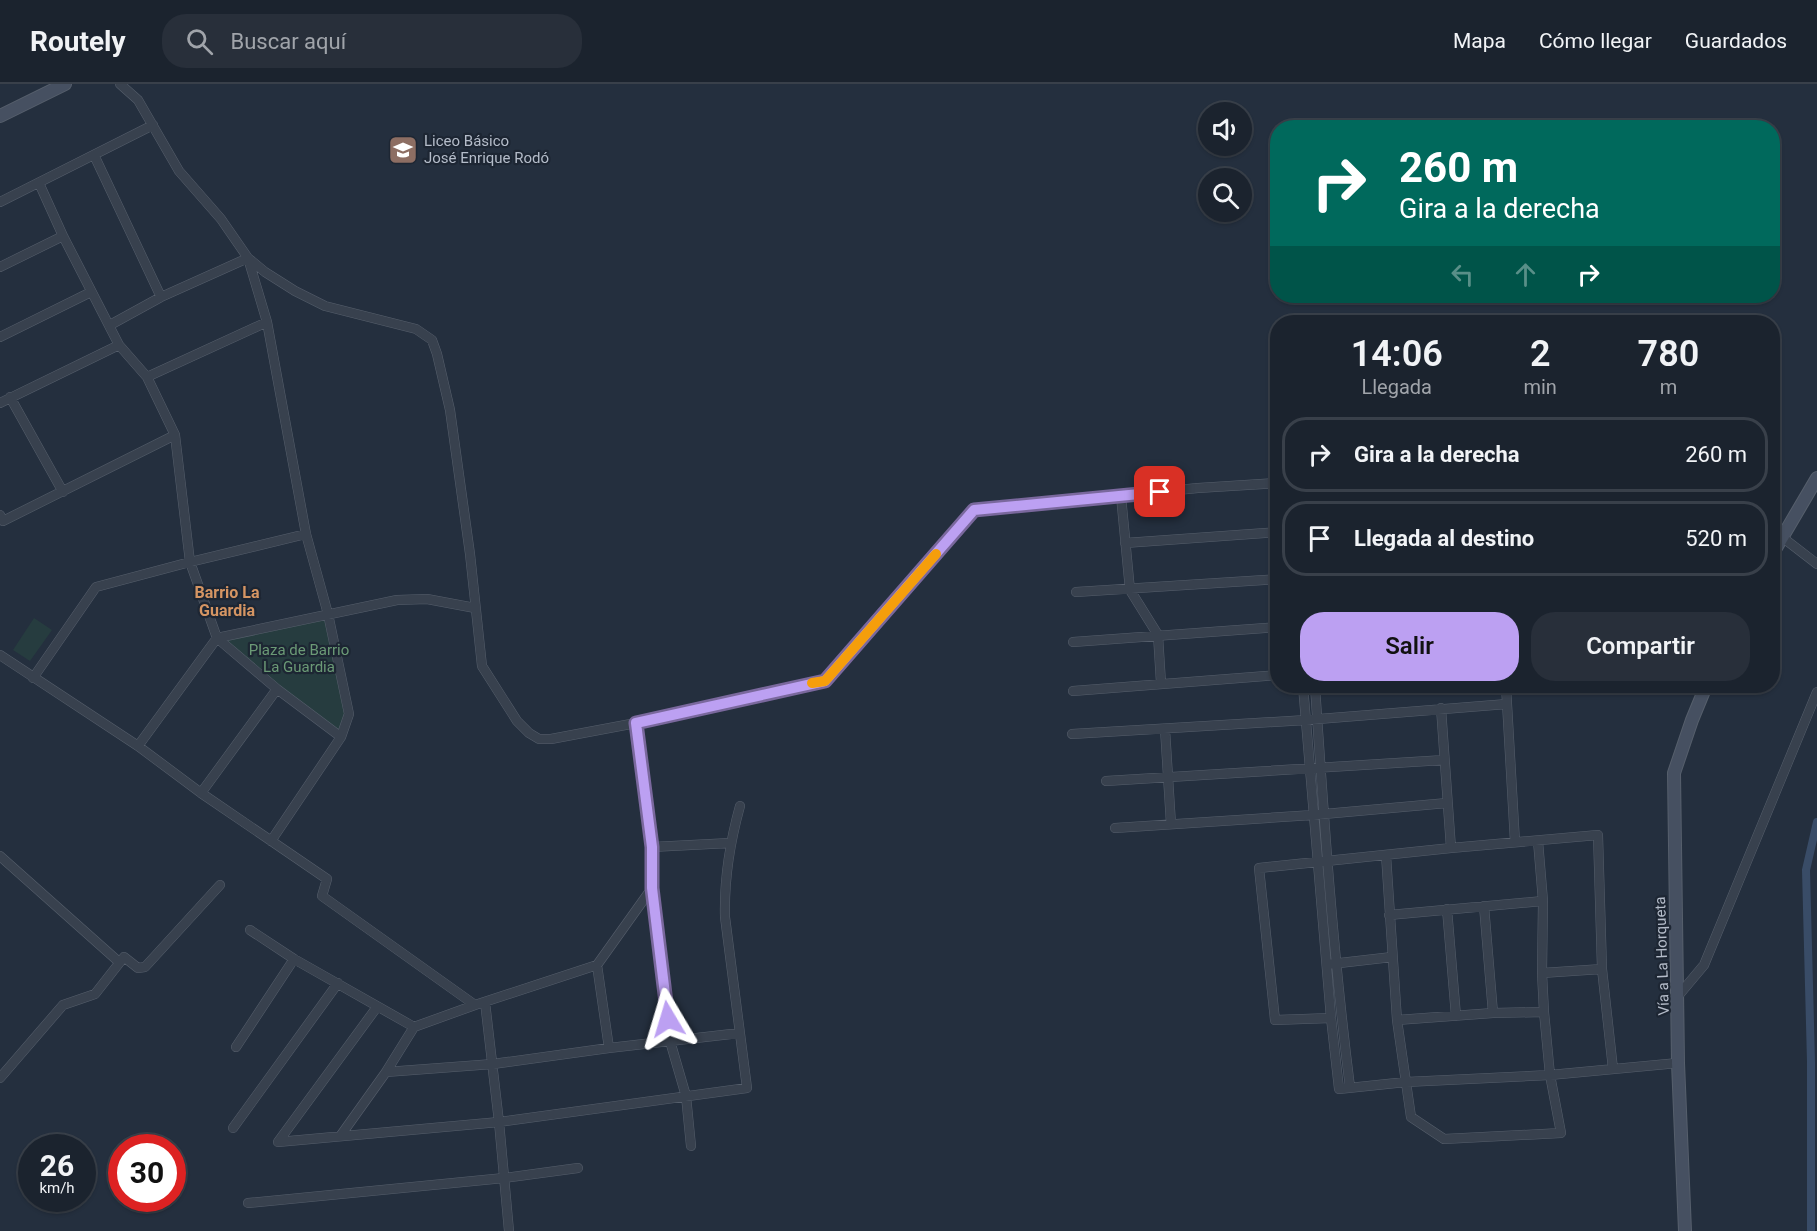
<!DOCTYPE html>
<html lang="es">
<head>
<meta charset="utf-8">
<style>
  :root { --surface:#1b232e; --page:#282f3a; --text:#f1f3f6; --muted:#a0a4aa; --line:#39404a; --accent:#bca0f2 }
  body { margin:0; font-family:Roboto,sans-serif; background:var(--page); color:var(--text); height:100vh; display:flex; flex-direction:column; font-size:22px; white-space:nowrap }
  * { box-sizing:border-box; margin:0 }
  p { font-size:20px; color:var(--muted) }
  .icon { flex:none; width:33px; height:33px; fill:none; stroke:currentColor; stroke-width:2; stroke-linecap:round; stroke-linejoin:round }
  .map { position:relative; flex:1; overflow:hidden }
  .drawer { position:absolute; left:1270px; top:231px; width:510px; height:378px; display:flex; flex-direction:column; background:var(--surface); border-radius:24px; box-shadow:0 2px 4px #0004,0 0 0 2px var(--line) }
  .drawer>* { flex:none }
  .banner { position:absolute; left:1270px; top:36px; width:510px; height:183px; border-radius:24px; box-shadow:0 2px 4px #0004,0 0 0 2px var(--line); background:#00695c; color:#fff; overflow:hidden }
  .tools { position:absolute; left:1198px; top:18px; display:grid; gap:12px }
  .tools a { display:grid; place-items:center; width:54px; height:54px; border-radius:50%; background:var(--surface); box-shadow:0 2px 4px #0004,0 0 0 2px var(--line); font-size:30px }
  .speed { position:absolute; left:18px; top:1050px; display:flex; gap:12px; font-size:30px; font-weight:700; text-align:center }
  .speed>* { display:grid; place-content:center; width:78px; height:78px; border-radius:50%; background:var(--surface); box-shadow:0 2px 4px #0004,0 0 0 2px var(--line); line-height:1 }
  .speed small { font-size:15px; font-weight:400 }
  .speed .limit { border:9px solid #d22; background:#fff; color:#111 }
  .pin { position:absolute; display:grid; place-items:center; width:51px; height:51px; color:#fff; margin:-26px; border-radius:12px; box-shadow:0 3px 9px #0006 }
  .me { position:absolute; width:66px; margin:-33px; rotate:353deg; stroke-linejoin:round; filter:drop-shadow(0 0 4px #0008) }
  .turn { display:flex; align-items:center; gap:21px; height:126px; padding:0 30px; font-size:27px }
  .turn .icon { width:78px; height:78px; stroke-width:2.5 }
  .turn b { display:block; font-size:42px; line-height:51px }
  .lanes { display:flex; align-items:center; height:57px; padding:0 30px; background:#0003; justify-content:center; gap:30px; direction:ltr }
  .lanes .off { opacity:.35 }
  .eta { display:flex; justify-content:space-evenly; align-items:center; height:102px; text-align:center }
  .eta b { font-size:36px; font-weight:600; line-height:42px }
  .button { display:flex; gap:12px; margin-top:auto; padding:12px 30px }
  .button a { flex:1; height:69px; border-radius:24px; background:var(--accent); color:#111; font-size:24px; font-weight:600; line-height:69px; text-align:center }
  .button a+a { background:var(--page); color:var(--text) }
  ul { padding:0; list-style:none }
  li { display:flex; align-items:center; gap:18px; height:75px; margin:0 12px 9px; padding:0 18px; border:3px solid var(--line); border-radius:24px }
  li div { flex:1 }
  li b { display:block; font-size:22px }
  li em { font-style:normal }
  header { display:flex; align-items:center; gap:36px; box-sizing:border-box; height:84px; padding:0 30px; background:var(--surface); border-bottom:2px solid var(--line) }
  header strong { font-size:28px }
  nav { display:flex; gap:33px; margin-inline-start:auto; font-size:21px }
  .search { width:420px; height:54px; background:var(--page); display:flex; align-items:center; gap:15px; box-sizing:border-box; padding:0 21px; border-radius:24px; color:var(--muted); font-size:22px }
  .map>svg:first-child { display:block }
  .green { fill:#263c3f }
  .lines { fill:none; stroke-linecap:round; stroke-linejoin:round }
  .canal { stroke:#394c67; stroke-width:8 }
  .minor-casing { stroke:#565f6c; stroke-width:10 }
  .secondary-casing { stroke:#565f6c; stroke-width:14 }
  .minor { stroke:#38414e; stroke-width:9 }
  .secondary { stroke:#465061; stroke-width:12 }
  .route-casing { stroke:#7a689d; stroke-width:15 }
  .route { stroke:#bca0f2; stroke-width:10 }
  .slow { stroke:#f59e0b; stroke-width:10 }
  .labels { text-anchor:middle; stroke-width:4.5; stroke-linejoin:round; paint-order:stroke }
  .poi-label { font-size:15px; fill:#b4bcc9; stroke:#1d2633; text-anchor:start }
  .park-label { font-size:15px; fill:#6b9a76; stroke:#1d2633 }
  .street-label { font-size:15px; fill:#b4bcc9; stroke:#1d2633 }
  .neighbourhood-label { font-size:16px; font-weight:bold; fill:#d59563; stroke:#1d2633 }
</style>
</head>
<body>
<header>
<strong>Routely</strong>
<div class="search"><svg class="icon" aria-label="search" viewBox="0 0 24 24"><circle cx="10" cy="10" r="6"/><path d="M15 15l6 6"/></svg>Buscar aquí</div>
<nav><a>Mapa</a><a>Cómo llegar</a><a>Guardados</a></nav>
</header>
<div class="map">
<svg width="1817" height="1147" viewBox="0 0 1817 1147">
  <rect width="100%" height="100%" fill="#242f3e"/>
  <!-- green -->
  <path class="green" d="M328,530L349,630L341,653L217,554Z
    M34,534L52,546L30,577L13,566Z"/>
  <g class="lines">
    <!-- canal -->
    <path class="canal" d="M1811,1147V978L1806,786L1817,738"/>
    <!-- minor casing -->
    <g class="minor-casing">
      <path id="minor" d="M120,0L138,16L179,87L221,135L248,174L265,188L295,207L325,222L416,245L432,256L437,270L450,326L470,470L482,582L517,637L529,649L539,655H551L636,639L825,597L973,426L1198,404L1278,399
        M94,71L161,213
        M39,99L63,152L119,261L147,293L175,351L190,478L217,554L277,605L341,653
        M0,118L153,41
        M0,183L63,152
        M110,241L161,213L248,174L267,238L306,450L328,530L349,630L341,653L271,757
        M0,253L91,208
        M147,293L267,238
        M10,313L63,408
        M0,319L119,261
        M1121,412L1130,506L1158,551L1161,599
        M0,431L3,437L175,351
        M1773,448L1782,453L1817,480
        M1125,459L1278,448
        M1076,508L1278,495
        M1073,558L1278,543
        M0,571L138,662L201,709L327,795L322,812L475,921
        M33,594L96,503L190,478L306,450
        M1303,602L1331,934L1339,1005L1406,998L1550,991L1678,979
        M1315,602C1324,736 1333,870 1350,1003
        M1506,602L1515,758
        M1073,607L1278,591
        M1441,624L1451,764
        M636,639L652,763V804L670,957L686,1012L691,1062
        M1165,645L1171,740
        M1072,650L1306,636L1507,620
        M138,662L217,554L397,516L427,515L475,524
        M1106,697L1444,676
        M201,709L277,605
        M1115,744L1313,731L1447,719
        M652,763L730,759
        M1386,771L1397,936L1411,1033L1444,1055L1561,1049L1550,991L1544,928L1542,889L1543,817L1538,757
        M0,772L119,878
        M1484,822L1493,929
        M1447,825L1456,932
        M1389,831L1543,817
        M250,846L294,875L414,943
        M1331,880L1392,873
        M1542,889L1602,885
        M1678,912L1704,881L1817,608
        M485,918L499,1038L509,1147
        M1331,934L1275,936L1259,784L1451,764L1598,751L1602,885L1613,985
        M1397,936L1493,929L1544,928
        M236,963L294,875
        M609,964L597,881L652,804
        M386,988L493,980L609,964L740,949
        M0,994L63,921L95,910L124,873L138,884L145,883L220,801
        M233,1044L338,899
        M341,1051L386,988L414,943L475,921L597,881
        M278,1058L499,1038L747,1004L725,833C724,795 730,758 740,722
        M278,1058L377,923
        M248,1119L504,1094L578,1084"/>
    </g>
    <!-- secondary casing -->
    <g class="secondary-casing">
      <path id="secondary" d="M0,32L65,0
        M1773,469L1817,394
        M1685,1147L1678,979L1674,689L1692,636L1706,602"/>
    </g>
    <!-- minor -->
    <use href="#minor" class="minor"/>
    <!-- secondary -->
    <use href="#secondary" class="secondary"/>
  </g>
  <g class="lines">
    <!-- route casing -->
    <g class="route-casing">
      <path id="route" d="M668,935L652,804V763L636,639L825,597L974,426L1160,408"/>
    </g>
    <!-- route -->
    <use href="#route" class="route"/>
    <!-- slow -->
    <path class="slow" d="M812,599L825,597L936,470"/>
  </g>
  <!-- icons -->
  <defs>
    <g id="school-square" transform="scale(1.5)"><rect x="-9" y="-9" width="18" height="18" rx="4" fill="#8d6e63" stroke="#1d2633"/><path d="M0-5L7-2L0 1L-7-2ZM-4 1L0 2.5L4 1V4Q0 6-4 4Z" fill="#fff"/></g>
  </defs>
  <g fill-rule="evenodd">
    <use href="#school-square" x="403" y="66"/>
  </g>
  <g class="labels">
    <!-- poi labels -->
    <g class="poi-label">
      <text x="424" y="62">Liceo Básico<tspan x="424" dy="17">José Enrique Rodó</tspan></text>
    </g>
    <!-- park labels -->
    <g class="park-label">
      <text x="299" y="571">Plaza de Barrio<tspan x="299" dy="17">La Guardia</tspan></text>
    </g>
    <!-- street labels -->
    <g class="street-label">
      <text transform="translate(1662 872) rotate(-92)" y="5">Vía a La Horqueta</text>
    </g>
    <!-- neighbourhood labels -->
    <g class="neighbourhood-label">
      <text x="227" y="514">Barrio La<tspan x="227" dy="18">Guardia</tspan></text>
    </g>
  </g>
</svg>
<div class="tools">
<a><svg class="icon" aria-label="sound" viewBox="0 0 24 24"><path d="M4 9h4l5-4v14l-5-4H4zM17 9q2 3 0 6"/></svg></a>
<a><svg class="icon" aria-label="search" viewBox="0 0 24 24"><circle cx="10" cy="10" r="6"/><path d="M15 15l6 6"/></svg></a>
</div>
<div class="speed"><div>26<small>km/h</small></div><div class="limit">30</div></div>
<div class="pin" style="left:1160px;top:408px;background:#d93025"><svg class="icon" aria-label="arrive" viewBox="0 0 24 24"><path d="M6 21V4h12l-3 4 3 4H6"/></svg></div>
<svg class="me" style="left:668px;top:935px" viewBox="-20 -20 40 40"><path d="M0-17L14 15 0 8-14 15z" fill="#bca0f2" stroke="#fff" stroke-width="4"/></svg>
<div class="banner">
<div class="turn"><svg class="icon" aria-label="right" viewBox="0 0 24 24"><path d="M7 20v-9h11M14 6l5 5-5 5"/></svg><div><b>260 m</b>Gira a la derecha</div></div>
<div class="lanes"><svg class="icon off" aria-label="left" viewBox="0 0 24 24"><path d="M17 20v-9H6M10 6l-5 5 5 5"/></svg><svg class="icon off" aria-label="ahead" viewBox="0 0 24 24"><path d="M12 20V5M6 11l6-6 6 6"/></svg><svg class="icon" aria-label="right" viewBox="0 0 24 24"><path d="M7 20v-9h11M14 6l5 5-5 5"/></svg></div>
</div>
<section class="drawer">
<div class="eta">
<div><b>14:06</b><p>Llegada</p></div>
<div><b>2</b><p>min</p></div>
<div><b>780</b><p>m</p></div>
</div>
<ul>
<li><svg class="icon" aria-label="right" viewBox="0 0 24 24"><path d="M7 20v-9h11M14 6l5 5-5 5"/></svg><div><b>Gira a la derecha</b></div><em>260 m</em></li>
<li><svg class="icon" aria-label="arrive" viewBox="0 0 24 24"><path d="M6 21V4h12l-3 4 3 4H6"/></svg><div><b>Llegada al destino</b></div><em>520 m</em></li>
</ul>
<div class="button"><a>Salir</a><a>Compartir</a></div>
</section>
</div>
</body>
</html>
